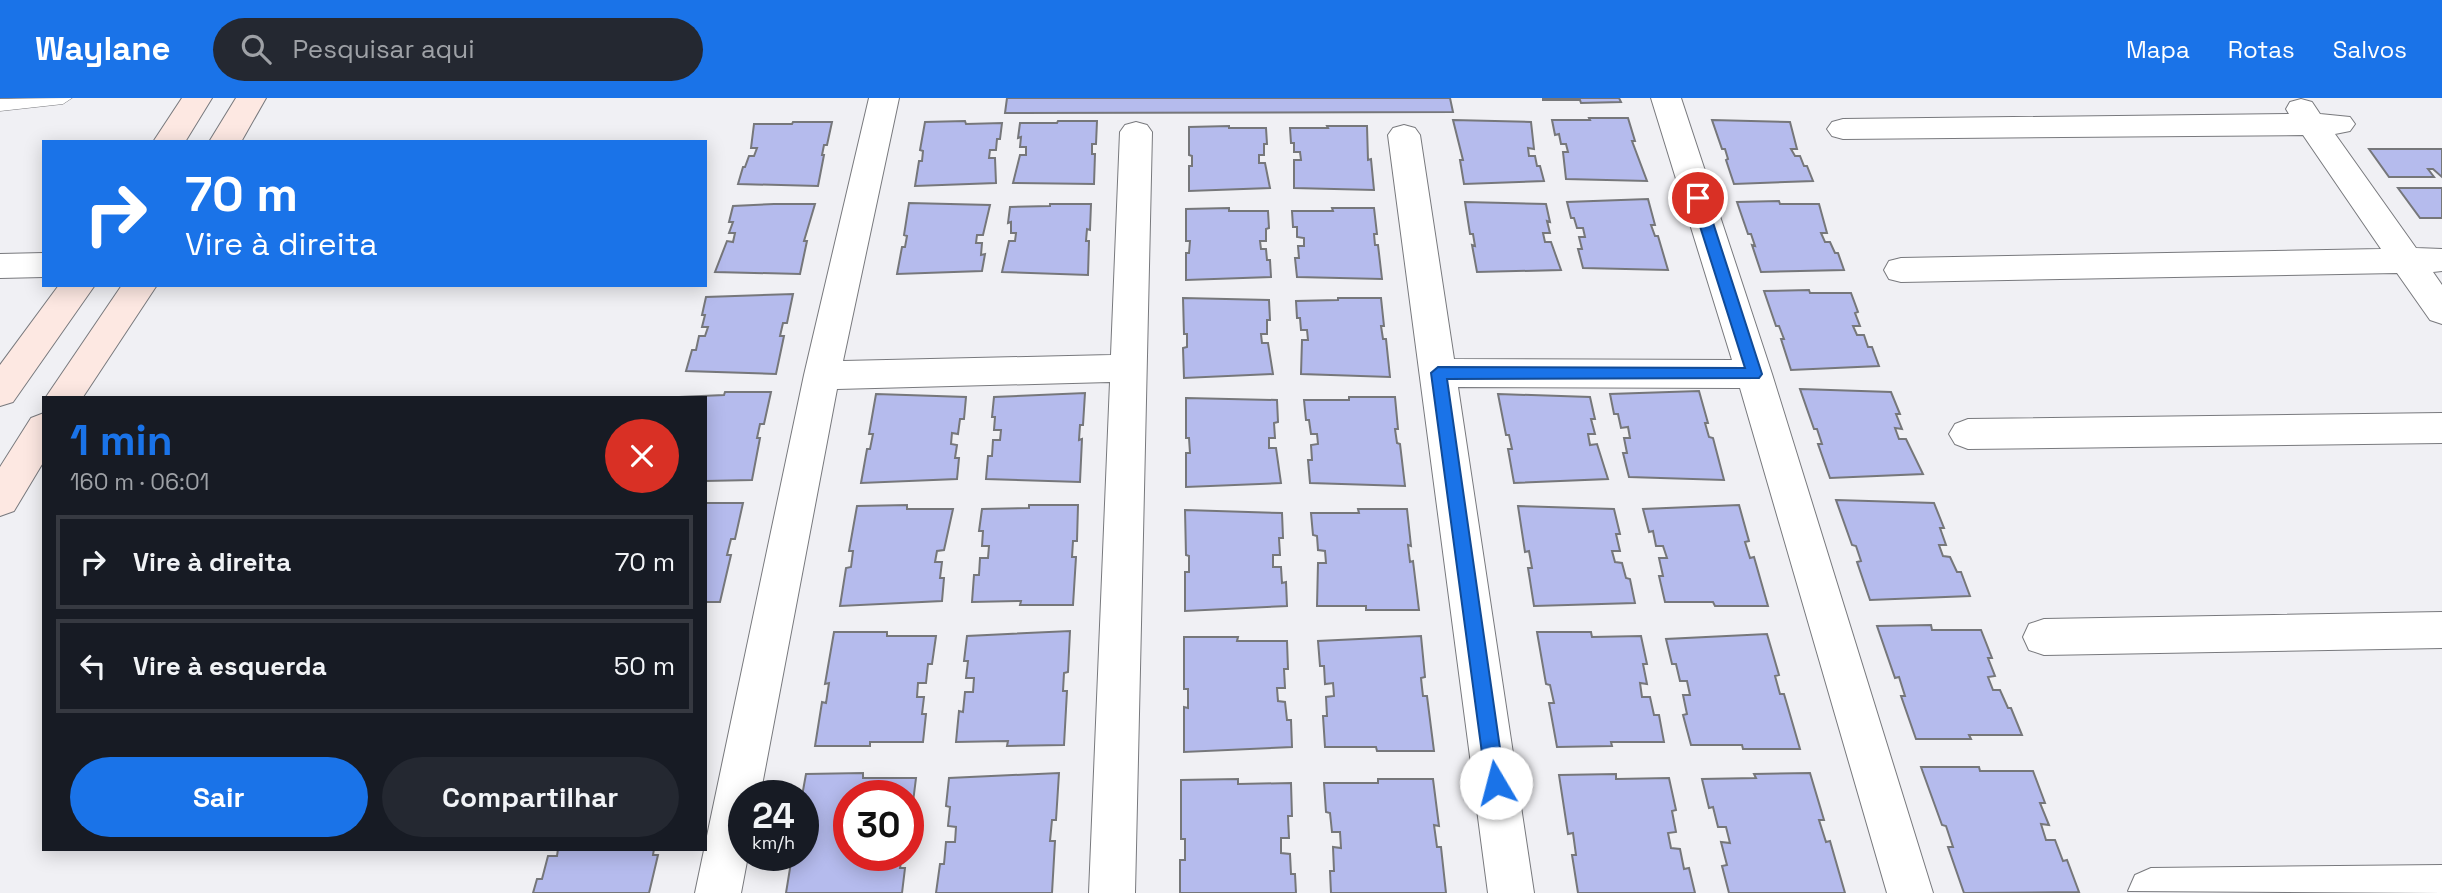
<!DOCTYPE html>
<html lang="pt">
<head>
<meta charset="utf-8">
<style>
  :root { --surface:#171b24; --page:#242831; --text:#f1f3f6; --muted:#9ea1a6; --line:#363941; --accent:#1a73e8 }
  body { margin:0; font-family:"Space Grotesk",sans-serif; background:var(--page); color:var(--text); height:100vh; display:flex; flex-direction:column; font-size:26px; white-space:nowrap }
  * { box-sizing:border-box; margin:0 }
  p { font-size:23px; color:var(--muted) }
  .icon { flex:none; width:38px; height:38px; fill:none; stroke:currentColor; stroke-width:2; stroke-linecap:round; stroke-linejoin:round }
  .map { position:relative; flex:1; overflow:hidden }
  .side { position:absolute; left:42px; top:298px; width:665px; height:455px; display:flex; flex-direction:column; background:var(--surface); border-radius:0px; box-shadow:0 4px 18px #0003 }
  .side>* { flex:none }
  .hud { position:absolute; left:42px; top:42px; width:665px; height:147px; border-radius:0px; box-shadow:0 4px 18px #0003; background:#1a73e8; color:#fff; overflow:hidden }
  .speed { position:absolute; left:728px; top:682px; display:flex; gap:14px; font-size:35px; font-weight:700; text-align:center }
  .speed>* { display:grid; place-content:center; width:91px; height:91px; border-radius:50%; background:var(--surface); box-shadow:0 4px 18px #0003; line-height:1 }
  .speed small { font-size:18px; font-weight:400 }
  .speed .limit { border:10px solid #d22; background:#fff; color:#111 }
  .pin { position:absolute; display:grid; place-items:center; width:60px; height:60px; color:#fff; margin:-30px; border:4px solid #fff; border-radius:50%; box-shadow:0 2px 7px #0007 }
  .me { position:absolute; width:77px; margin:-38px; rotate:352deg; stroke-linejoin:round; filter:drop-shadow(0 0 5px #0008) }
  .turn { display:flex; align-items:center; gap:24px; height:147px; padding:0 28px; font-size:32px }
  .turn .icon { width:91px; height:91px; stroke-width:2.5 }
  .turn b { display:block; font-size:49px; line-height:60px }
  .round { display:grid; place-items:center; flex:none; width:74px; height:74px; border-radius:37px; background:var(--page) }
  .summary { display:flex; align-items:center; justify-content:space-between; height:119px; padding:0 28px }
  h1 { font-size:42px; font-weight:700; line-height:52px; color:var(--accent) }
  .cta { display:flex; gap:14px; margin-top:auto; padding:14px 28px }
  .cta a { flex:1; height:80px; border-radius:42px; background:var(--accent); color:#fff; font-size:28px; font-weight:700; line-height:80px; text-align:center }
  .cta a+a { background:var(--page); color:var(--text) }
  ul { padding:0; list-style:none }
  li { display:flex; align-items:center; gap:21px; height:94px; margin:0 14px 10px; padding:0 14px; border:4px solid var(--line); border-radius:0px }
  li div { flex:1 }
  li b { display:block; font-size:26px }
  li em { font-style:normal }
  header { display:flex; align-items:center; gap:42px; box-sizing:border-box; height:98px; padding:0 35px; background:var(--accent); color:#fff }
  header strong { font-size:33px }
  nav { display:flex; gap:38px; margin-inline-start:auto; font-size:24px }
  .search { width:490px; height:63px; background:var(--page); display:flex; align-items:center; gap:18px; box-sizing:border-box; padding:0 24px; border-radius:38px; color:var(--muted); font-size:26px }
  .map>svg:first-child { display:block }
  .building { fill:#b5bbed; stroke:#76777a; stroke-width:2 }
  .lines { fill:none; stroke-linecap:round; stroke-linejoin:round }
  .lane-casing { stroke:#78797d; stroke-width:1 }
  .street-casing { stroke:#78797d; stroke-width:2 }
  .secondary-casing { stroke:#78797d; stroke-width:2 }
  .lane { fill:#fff; fill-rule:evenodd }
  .street { fill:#fff; fill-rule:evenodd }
  .secondary { fill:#fde8e2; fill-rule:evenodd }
  .route { fill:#1a73e8; stroke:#114b97; stroke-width:2 }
</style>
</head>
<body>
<header>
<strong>Waylane</strong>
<div class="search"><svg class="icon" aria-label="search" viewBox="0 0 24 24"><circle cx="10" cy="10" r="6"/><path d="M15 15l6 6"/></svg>Pesquisar aqui</div>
<nav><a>Mapa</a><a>Rotas</a><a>Salvos</a></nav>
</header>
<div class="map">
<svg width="2442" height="795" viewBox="0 0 2442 795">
  <rect width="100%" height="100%" fill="#f0f0f4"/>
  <!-- building -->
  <path class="building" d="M1007,0H1450L1453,14L1005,15Z
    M1543,0H1619L1621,4L1581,5L1580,2H1543Z
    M1589,20H1628L1635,43H1632L1647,83L1566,81L1563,54H1568L1566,46H1561L1559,36L1555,37L1552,22H1590Z
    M1453,22L1531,24L1534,51L1528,50L1529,58H1535L1537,68H1540L1544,83L1464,86L1460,62H1463Z
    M1712,22L1790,24L1797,51H1791L1795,58H1800L1804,68H1807L1813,83L1734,86L1726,62L1728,61L1725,51H1722Z
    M965,23L966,26L1002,25L1000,41H997L996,52H990L989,60H995L996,85L915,88L919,63H922L923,53L920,52L925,24Z
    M1058,23H1097L1096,46H1092V56H1095L1094,86L1013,85L1020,57H1026V49H1020L1021,39L1018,40L1020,25H1057Z
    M793,24H832L827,47H824L822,57H824L818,88L738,86L743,69H745L749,58H754L757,50H751L754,26H792Z
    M1229,28V30H1266L1267,46H1264V57H1259V65H1265L1270,90L1189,93V68H1192V58L1189,57V29Z
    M1327,28H1367L1368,62L1371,61L1374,92L1294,90V62H1301L1300,54H1294V45H1291L1290,30H1328Z
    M2369,51H2442V79L2433,71H2428L2434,79H2389Z
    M2398,90H2442V120H2420Z
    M1648,101L1655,127H1651L1655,138H1658L1668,172L1583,170L1578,151H1582L1579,139H1585L1583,130H1577L1574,120H1571L1567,104Z
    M1779,103L1780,106H1819L1827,135H1821L1825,144H1830L1835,155H1838L1844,172L1761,174L1752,147L1755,148L1751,136H1748L1737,104Z
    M1465,104L1546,106L1550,124L1547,123L1550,135H1543L1545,144H1551L1561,172L1477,174L1472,147L1475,148L1473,136H1470Z
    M909,105L990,107L983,137H977L976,145H982L981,157L985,156L982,173L897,176L902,149H905L907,138L904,137Z
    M774,106H815L804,143H807L800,176L715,174L727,143L733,144L735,135H729L733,124H729L733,108Z
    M1050,106H1091L1090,132L1087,131L1086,143H1089L1088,177L1002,174L1009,143H1015L1016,135H1011V124L1008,125L1010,109L1050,108Z
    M1229,110V113H1268L1269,130L1266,131V143H1260L1261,151H1266L1267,162H1270L1271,179L1186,182V155H1189L1190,143H1186V111Z
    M1332,110H1374L1377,136H1374L1375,147H1378L1382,181L1297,179L1295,160H1299L1298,148H1304V140L1297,139V129H1293L1292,113H1333Z
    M1809,192L1810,195H1851L1858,214L1855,215L1860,228H1853L1857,237H1864L1868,249H1872L1879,268L1791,272L1781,241H1784L1779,228H1776L1764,193Z
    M793,196L787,225H783L780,238H784L776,276L686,273L692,252H696L699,238H705L708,229H702L705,217H702L706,199Z
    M1183,200L1269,202L1270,222H1267V236H1261L1262,245H1268L1273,276L1184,280L1183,250L1187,249V236H1184Z
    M1338,200H1381L1384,228H1381L1383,241H1386L1390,279L1301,276L1302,242H1308L1307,232H1301L1300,220H1297L1296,203L1338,202Z
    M1800,291L1891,294L1900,316H1896L1902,331L1895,330L1899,341H1906L1923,376L1830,380L1818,346H1822L1817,331H1814Z
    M1699,293L1708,325H1705L1709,339L1713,340L1724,382L1629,379L1623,355H1627L1624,340H1630L1628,329L1621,330L1618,316H1614L1610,296Z
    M725,294H771L764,326H760L757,340H760L752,382L705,383V299H679L724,297Z
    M1085,295L1083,327H1080L1079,342L1082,341L1080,384L986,381L988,358H992L993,342H1000L1001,332H994L995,319H992L994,299Z
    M876,296L966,299L964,321H960L958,336L952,335L951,346L957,347L955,360H959L957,381L861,385L867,351H870L873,336H869Z
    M1498,296L1590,299L1595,321H1591L1595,336H1588L1590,347L1597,346L1608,381L1514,385L1508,351H1512L1509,337H1506Z
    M1349,299H1395L1398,331H1395L1397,345L1400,346L1405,388L1310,385L1308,362H1312L1311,347L1318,346L1317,336H1311L1309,322H1306L1304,302H1349Z
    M1186,300L1277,302L1278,324L1274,325L1275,340H1269V350H1276L1281,385L1186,389V355H1190L1189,340H1186Z
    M1836,402L1934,405L1944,430H1940L1946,447H1939L1943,458L1950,459L1957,474H1961L1970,498L1870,502L1857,464L1861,463L1856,448L1852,447Z
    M705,405H743L735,441H731L727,457H731L720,504H705Z
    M907,407V411H953L944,452L937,453L935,464H942L940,480H944L942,503L840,508L846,470L851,469L853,453H849L857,408Z
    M1029,407H1078L1077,443H1073L1072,459H1076L1073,507H1020L1021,503L972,504L974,477H979L980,460H988L989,448H982L983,433H979L982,411L1029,410Z
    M1739,407L1749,443L1745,444L1750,460L1754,459L1768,508H1715L1713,504H1665L1659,478H1663L1659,460H1667L1663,448H1656L1653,433L1649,434L1643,411Z
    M1518,408L1614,411L1620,436H1616L1620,453H1612L1615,464L1622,465L1626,480L1630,481L1635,505L1534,508L1528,470H1532L1529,453L1525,454Z
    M1358,411H1407L1411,448L1408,447L1410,464L1413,463L1419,512H1366V508H1317L1318,465H1326L1325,453L1318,452L1317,438L1313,437L1311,415H1359Z
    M1185,412L1282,415L1283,440H1279L1280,457H1273V469H1281L1282,485L1286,484L1287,508L1185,513V474H1189V458L1186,457Z
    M1931,527L1932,532H1981L1992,560H1988L1995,578L1988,579L1993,592H2000L2008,610H2011L2022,637H1969L1971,641H1916L1901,598H1905L1899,579L1895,580L1877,528Z
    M1070,533L1068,574L1064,575L1063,593H1067L1064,647L1007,648L1008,643L956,644L959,613L963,614L965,594H973L974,580H966L968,563H964L967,538Z
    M834,534H887V538H936L932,566H928L926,585H918L917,599H924L922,616H926L923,644H870V648H815L822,604L826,605L829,585L825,586Z
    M1537,534H1591L1592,539L1641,538L1647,566H1643L1647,586L1640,585L1642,599H1650L1654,617H1659L1664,644H1611L1612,648L1557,649L1549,605H1554L1550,587L1546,586Z
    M1767,536L1779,577L1775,578L1780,596H1784L1800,651H1743L1742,647H1691L1683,617L1687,616L1683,597H1690L1687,583H1680L1676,566H1672L1666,541Z
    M1421,538L1425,579L1421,580L1423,598H1427L1434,653H1377L1376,649H1325L1323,618H1327L1326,599L1334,598L1333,585L1325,586L1324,568H1320L1318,543Z
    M1184,539H1238L1237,543H1287L1288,571H1284L1285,590H1277L1278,603L1285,604L1287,622H1291L1292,649L1184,654V609L1188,610V591H1184Z
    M1921,669H1979L1980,673H2033L2045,705H2040L2049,727L2041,726L2046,742H2055L2063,763L2067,762L2079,794L1964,795L1948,749H1953L1946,728L1942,727Z
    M863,675V680H916L912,712H908V698H849V758H902L900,770H905L902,795H786L792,758H803L802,698L806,676Z
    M1059,675L1056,722H1052L1050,743H1055L1052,795H936L940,766H944L946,744H955L956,729L948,728L950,709L946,708L949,680Z
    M1810,675L1824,722H1819L1826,744L1830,743L1845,795H1729L1722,768L1727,767L1721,744L1730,745L1726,729H1718L1713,709L1709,710L1702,681L1756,680L1754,676Z
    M1616,676V681L1669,680L1676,712L1672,713L1676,734L1668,735L1671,750L1680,751L1684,771L1689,770L1695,795H1578L1572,757H1576L1573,735L1568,736L1559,677Z
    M1238,681V686L1291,685L1292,718H1288L1289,740H1281V755L1290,756L1291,776H1295L1296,795H1180V762H1185V741H1181V682Z
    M1378,681H1433L1439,728L1434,727L1437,749H1441L1446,795H1331L1330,773H1334L1333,749L1341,750L1340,734H1332L1330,715L1326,714L1324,685H1378Z
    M558,751H654L653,757H658L649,795H533L537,781H542L548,758H557Z"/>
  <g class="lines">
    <!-- lane casing -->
    <g class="lane-casing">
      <path id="lane" d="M72,0L63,6L0,13V1Z"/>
    </g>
    <!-- street casing -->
    <g class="street-casing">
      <path id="street" d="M869,0H899L843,263L1111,257L1120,34L1125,27L1136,24L1147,27L1152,34L1135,795H1089L1110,284L837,291L760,698H744V758H748L741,795H695L804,277Z
        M1651,0H1681L1772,276L1933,795H1887L1740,290L1458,289L1534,795H1488L1388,37L1393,30L1404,27L1415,30L1420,37L1454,261L1732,262Z
        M2301,1L2312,4L2320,16L2350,19L2355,26L2350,33L2335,36L2416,150L2442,151V173L2433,174L2442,187V226L2430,222L2397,175L1901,184L1889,181L1884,172L1889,163L1901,160L2381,151L2303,37L1843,41L1832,38L1827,31L1832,24L1843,21L2289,16L2286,11L2290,4Z
        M44,155V179L0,180V156Z
        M2442,315V345L1968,351L1955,346L1949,336L1955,326L1968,321Z
        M2442,514V550L2044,557L2029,552L2023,539L2029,526L2044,521Z
        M2442,767V795L2128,793L2135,777L2151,770Z"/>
    </g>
    <!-- secondary casing -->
    <g class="secondary-casing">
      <path id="secondary" d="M182,0H212L185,44H153Z
        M236,0H266L241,44H209Z
        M59,187H95L13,304L0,308V267Z
        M122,187H157L83,299H46Z
        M44,315V363L14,413L0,418V369L31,320Z"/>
    </g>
    <!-- lane -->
    <use href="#lane" class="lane"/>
    <!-- street -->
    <use href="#street" class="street"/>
    <!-- secondary -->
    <use href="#secondary" class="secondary"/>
  </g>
  <!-- route -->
  <path class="route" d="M1698,96L1705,100L1762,276L1759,280L1447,281L1505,685L1502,692L1496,694L1489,692L1486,685L1431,275L1438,269L1745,270L1691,100Z"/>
</svg>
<div class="speed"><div>24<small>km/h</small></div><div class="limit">30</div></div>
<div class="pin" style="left:1698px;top:100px;background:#d93025"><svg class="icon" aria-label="arrive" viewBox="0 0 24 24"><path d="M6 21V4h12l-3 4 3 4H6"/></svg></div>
<svg class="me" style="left:1496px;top:685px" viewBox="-20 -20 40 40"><circle r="19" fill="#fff"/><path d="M0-13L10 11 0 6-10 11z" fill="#1a73e8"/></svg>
<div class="hud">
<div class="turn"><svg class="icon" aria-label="right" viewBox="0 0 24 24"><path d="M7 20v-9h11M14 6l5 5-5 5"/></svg><div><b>70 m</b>Vire à direita</div></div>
</div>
<section class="side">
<div class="summary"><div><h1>1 min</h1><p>160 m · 06:01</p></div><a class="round" style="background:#d93025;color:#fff"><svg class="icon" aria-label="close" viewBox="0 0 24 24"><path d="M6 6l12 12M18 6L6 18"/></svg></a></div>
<ul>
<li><svg class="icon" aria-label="right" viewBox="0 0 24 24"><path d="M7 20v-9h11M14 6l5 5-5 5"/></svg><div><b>Vire à direita</b></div><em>70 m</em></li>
<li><svg class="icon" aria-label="left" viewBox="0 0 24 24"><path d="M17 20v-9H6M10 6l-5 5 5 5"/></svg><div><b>Vire à esquerda</b></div><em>50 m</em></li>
</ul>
<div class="cta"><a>Sair</a><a>Compartilhar</a></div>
</section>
</div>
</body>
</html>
